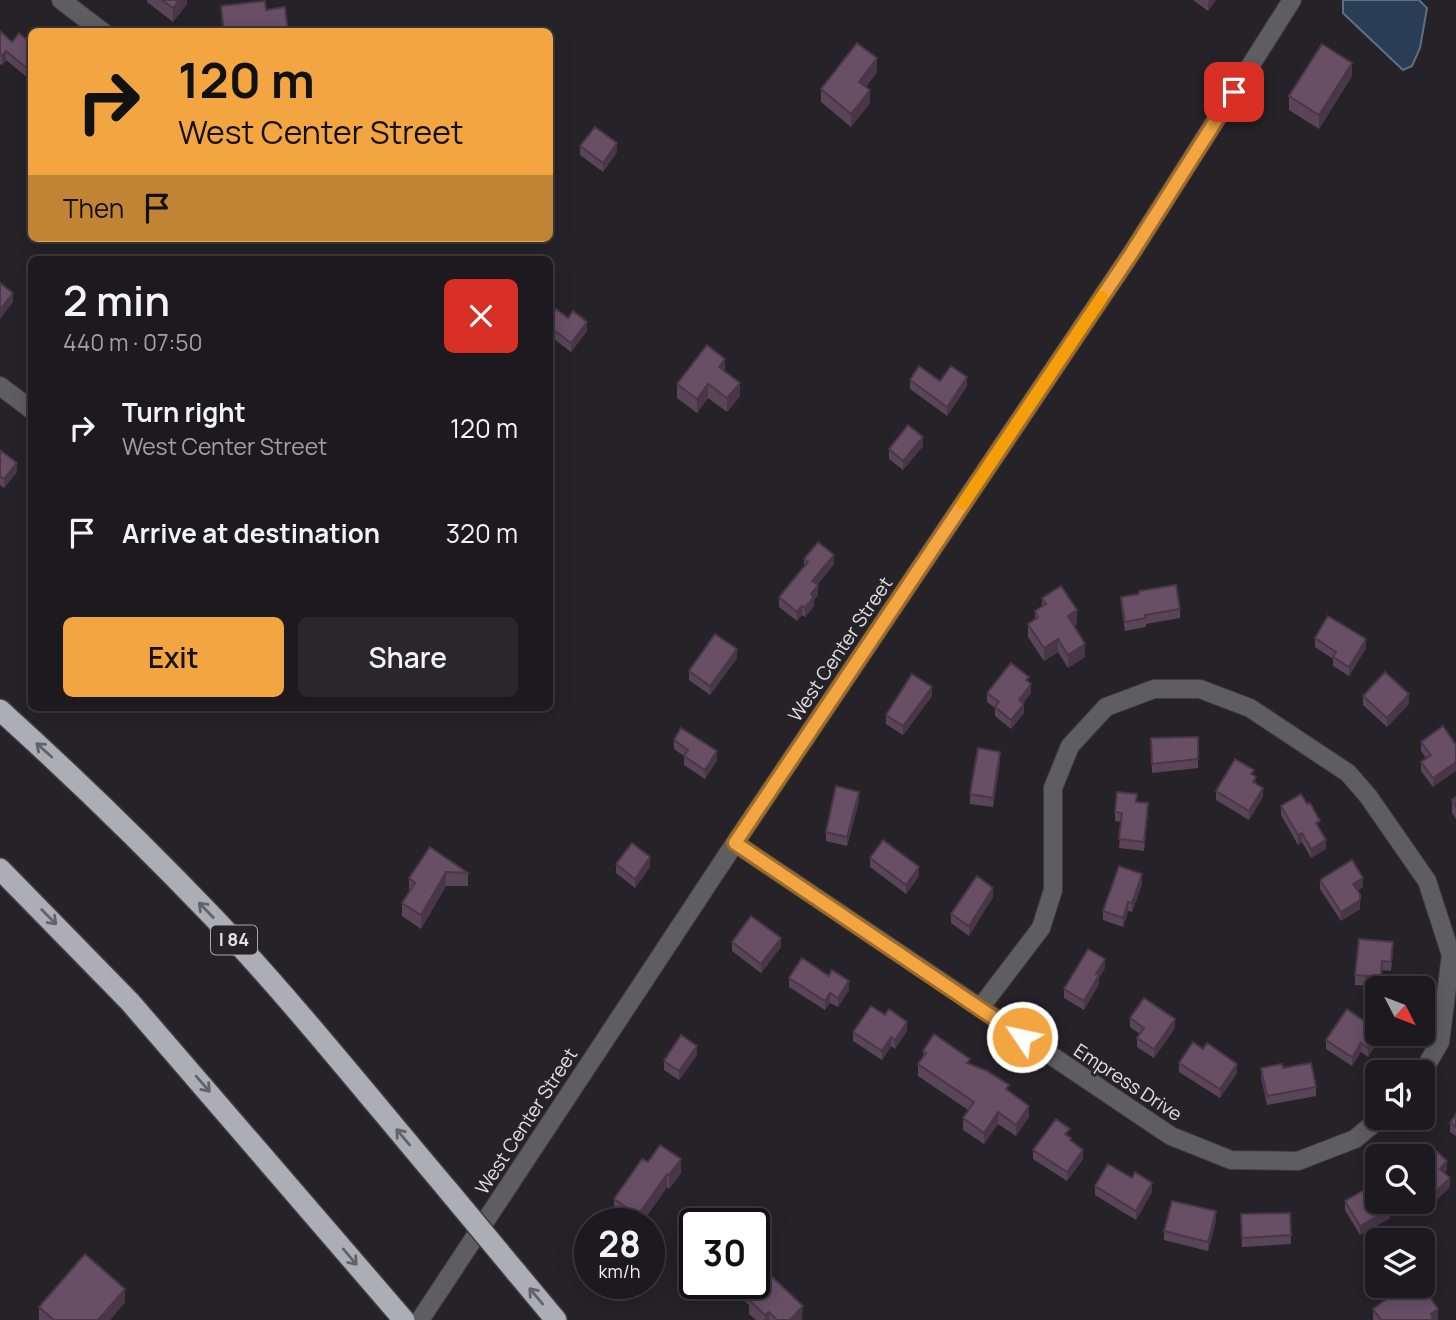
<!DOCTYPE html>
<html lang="en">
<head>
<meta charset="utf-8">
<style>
  :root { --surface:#1c1a1e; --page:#29272b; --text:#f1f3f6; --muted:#a0a1a4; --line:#3a383c; --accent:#f2a541 }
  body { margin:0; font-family:Manrope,sans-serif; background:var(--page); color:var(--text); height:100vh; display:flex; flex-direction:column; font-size:26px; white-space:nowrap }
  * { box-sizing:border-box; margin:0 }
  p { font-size:23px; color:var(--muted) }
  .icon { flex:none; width:38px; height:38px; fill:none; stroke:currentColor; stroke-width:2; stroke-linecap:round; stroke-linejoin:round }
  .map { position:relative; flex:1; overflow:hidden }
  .drawer { position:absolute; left:28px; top:256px; width:525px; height:455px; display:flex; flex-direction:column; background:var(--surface); border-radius:10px; box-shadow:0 4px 18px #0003,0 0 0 2px var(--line) }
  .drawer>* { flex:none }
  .banner { position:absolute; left:28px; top:28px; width:525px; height:214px; border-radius:10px; box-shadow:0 4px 18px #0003,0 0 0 2px var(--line); background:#f2a541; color:#111; overflow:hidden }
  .needle { width:46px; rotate:132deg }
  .fabs { position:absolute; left:1365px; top:976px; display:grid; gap:14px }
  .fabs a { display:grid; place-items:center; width:70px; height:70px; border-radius:10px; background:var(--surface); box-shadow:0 4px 18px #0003,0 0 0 2px var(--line); font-size:35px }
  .speed { position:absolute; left:574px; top:1208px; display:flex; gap:14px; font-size:35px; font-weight:700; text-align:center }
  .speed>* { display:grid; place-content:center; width:91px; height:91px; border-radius:50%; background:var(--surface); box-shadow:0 4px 18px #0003,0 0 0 2px var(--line); line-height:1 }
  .speed small { font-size:18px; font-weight:400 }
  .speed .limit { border:4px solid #111; border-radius:10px; background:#fff; color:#111 }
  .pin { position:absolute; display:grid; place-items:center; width:60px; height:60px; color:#fff; margin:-30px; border-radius:14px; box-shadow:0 4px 10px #0006 }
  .me { position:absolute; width:77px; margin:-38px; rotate:304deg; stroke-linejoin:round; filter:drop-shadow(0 0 5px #0008) }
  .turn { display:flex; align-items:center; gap:24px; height:147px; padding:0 35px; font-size:32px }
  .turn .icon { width:91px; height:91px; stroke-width:2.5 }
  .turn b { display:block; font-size:49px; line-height:60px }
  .then { display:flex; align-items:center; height:66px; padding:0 35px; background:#0003; gap:14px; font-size:26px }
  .round { display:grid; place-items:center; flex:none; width:74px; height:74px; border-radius:10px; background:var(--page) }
  .head { display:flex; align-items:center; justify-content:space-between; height:119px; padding:0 35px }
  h1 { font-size:42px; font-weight:600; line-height:52px }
  .action { display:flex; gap:14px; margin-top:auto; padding:14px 35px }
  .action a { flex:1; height:80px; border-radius:10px; background:var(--accent); color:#111; font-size:28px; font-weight:600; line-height:80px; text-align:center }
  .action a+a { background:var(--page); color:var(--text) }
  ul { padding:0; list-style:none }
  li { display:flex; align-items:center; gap:21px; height:105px; padding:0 35px }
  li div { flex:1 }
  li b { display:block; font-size:26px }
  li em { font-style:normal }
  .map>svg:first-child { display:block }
  .water { fill:#293e55; stroke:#606f80; stroke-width:2 }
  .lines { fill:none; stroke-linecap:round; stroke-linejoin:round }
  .minor-casing { stroke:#3f3d42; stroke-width:20 }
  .highway-casing { stroke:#3f3d42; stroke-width:24 }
  .minor { stroke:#5e5e60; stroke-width:18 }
  .highway { stroke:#adaeb4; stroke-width:21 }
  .highway-bridge-casing { stroke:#3f3d42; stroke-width:24; stroke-linecap:butt }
  .highway-bridge { stroke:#adaeb4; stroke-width:21 }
  .wall { fill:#594458 }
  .shaded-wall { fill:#493747 }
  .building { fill:#684f66; stroke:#493747; stroke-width:2 }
  .oneway { stroke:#626267 }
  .route-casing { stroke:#9d6b2a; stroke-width:18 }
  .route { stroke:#f2a541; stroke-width:12 }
  .slow { stroke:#f59e0b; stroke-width:12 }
  .labels { text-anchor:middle; stroke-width:5; stroke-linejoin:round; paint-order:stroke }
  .shield { fill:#252328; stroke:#a9a7ab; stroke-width:2 }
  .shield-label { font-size:18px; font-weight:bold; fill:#e1e0e3 }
  .street-label { font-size:19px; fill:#e1e0e3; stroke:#252328 }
</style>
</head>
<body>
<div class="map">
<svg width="1456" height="1320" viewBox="0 0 1456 1320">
  <rect width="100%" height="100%" fill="#252328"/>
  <!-- water -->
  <path class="water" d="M1343,0H1419L1427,8L1420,48L1412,66L1403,70L1343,13Z"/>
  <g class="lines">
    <!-- minor casing -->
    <g class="minor-casing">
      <path id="minor" d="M61,0L103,32
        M0,386L32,410
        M735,843L1171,1136L1231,1160L1298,1161L1355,1139L1380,1118
        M980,1008L1041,928L1053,890V788L1070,746L1106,707L1154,689H1200L1250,708L1348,773L1368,796L1427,881L1451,955L1440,1042L1422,1073
        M420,1320L735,843L1131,254L1292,0"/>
    </g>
    <!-- highway casing -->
    <g class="highway-casing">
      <path id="highway" d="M0,710C74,777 145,846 214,918C296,1005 370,1098 447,1189
        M0,869L130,1002L404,1320
        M516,1272L556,1320"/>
    </g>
    <!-- minor -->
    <use href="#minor" class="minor"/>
    <!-- highway -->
    <use href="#highway" class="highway"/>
    <!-- highway-bridge casing -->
    <g class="highway-bridge-casing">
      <path id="highway-bridge" d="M447,1189L516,1272"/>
    </g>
    <!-- highway-bridge -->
    <use href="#highway-bridge" class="highway-bridge"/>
  </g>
  <!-- wall -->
  <path class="wall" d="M147,0H187V4L173,22L147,2Z
    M1193,0H1216L1208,11Z
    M221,6L266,10L288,32H222Z
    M0,31L12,42L32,44L28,78L6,60L2,65L0,64Z
    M877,72L866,87L870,103L851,127L821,102V89Z
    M1352,76L1319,129L1289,110V96Z
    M580,146L617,152L603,172L580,155Z
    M550,317L568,318L587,331L571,352L550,336Z
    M725,372L740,396L727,412L708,398L697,413L677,398V384Z
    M910,380L940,381L967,386L947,416L910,389Z
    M923,446L903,470L889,459V449Z
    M0,450L17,472L4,488L0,485Z
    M804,559L834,564L817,585L818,595L814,600V606L805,617L802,615L797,621L779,607V597L804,567Z
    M1139,591L1180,609V618L1146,624V627L1125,631L1121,606V597L1139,594Z
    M1042,598L1077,624L1074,626L1085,657L1068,668L1058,652L1044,661L1028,637V624L1035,619V611L1042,607Z
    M1315,638L1366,648L1349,676L1333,666V659L1315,647Z
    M737,658L710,695L689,680V671Z
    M1029,682L1031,693L1023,703L1024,713L1011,729L995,716V708L987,702V693Z
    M932,696L903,735L886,724V715Z
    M1363,696L1409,704L1387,727L1363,705Z
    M1443,726L1433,787L1421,771V762L1426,758L1421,751V742Z
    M1198,737V768L1152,773L1151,738Z
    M674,740L717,760L705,779L684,765V756L674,749Z
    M1000,761L993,807L970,804V794Z
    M1254,775L1256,784L1263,797L1249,820L1216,800V791Z
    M1456,797V819L1452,813V800Z
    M859,801L847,846L826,841V832Z
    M1281,806L1320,830L1326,849L1311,858L1302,842L1298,845L1281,815Z
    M1115,812H1148L1144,851L1119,848L1121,822L1115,821Z
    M430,847L468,873V886H446L421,929L402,916V903L409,892V878Z
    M870,858L919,876L906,894L870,867Z
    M616,864L650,867L635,888L616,873Z
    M1320,880L1363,887L1357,891L1360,909L1341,921L1320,889Z
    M1142,884L1132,912L1128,911L1123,927L1103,920V911Z
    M993,897L969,936L951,923V914Z
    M732,942L781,947L761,973L732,951Z
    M1393,951L1391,971L1382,970L1381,986L1355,985V975Z
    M1105,968L1099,978V984L1084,1010L1064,998V989Z
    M789,978L849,990L838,1007L830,1003L825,1010L789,987Z
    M1130,1018L1175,1028L1154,1058L1137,1047V1038L1140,1034L1130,1027Z
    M907,1031L895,1049L891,1046L882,1060L853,1041V1032Z
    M1379,1034V1040L1368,1057L1361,1052L1352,1066L1326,1049V1040Z
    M923,1051L970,1064L1009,1092L1029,1117L1016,1136L998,1124L984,1144L963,1130V1118L968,1110L918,1076V1064L923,1057Z
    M697,1055L679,1080L664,1070V1061Z
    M1179,1063L1237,1073L1220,1098L1179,1072Z
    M1261,1068H1283L1316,1087V1096L1267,1105L1261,1077Z
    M1456,1114V1136L1450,1132V1123Z
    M1070,1137L1071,1142L1083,1159L1067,1181L1033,1159V1150Z
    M1423,1157L1447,1170L1444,1173L1450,1187L1429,1207L1423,1202Z
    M648,1162L681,1173L669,1189L667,1187L642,1223H630L614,1213V1199Z
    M1095,1186L1152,1192L1136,1220L1095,1195Z
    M1345,1201L1390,1218L1360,1235L1345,1210Z
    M1290,1213L1291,1244L1242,1247L1241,1214Z
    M1216,1220L1208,1251L1164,1240V1231Z
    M728,1283H754L803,1320H756L749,1314V1305L728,1285Z
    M125,1302L110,1320H39V1307Z
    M1373,1309L1438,1320H1373Z"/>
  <!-- shaded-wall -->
  <path class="shaded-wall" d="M179,0H187V4L173,22V8Z
    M1210,0H1216L1208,11V2Z
    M6,51V60L2,65V56Z
    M877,58V72L859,95V82Z
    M1352,63V76L1319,129V115Z
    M32,65V74L28,78V69Z
    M870,90V103L851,127V114Z
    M617,143V152L603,172V163Z
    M13,293V302L0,319V310Z
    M587,322V331L571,352V343Z
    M725,359V373L719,367Z
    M967,377V386L947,416V407Z
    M740,383V396L727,412V398Z
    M708,384V398L697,413V399Z
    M923,437V446L903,470V461Z
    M17,463V472L4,488V479Z
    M834,555V564L812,590V581Z
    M818,585V595L814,600V606L805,617V608L811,594Z
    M802,606V615L797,621V612Z
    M1077,610V624L1068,630V616Z
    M1058,639V652L1044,661V648Z
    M1366,639V648L1349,676V667Z
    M1085,644V657L1068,668V655Z
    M737,649V658L710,695V686Z
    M1031,684V693L1019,709V700Z
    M932,687V696L903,735V726Z
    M1409,694V704L1387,727V718Z
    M1024,704V713L1011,729V720Z
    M717,751V760L705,779V770Z
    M1000,752V761L993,807V798Z
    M1456,762V771L1433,787V778Z
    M1263,788V797L1249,820V811Z
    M859,792V801L847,846V837Z
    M1148,803V812L1144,851V842Z
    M1302,833V842L1298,845V835Z
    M1326,840V849L1311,858V849Z
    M650,857V867L635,888V879Z
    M919,867V876L906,894V885Z
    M446,872V886L421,929V915Z
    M1142,874V884L1132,912V903Z
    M1363,878V887L1353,893V884Z
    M993,888V897L969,936V926Z
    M1360,900V909L1341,921V912Z
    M1128,902V911L1123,927V918Z
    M781,938V947L761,973V964Z
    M1105,959V968L1099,978V984L1084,1010V1001L1096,974Z
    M849,981V990L838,1007V998Z
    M830,993V1003L825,1010V1001Z
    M1175,1019V1028L1154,1058V1049Z
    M907,1022V1031L895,1049V1040Z
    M1377,1034H1379V1040L1368,1057V1048Z
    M891,1037V1046L882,1060V1051Z
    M1361,1043V1052L1352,1066V1057Z
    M697,1046V1055L679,1080V1071Z
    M1237,1064V1073L1220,1098V1089Z
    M1029,1106V1117L1016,1136V1125Z
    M998,1112V1124L984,1144V1133Z
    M1083,1150V1159L1067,1181V1172Z
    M681,1159V1173L669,1189V1175Z
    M1447,1161V1170L1440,1178V1169Z
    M667,1174V1187L642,1223H638V1215Z
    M1450,1178V1187L1429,1207V1198Z
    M1152,1183V1192L1136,1220V1211Z
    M1390,1209V1218L1360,1235V1226Z
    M1216,1211V1220L1208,1251V1242Z
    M125,1289V1302L110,1320H98Z
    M803,1306L802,1320H790Z
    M1438,1309V1320H1430L1431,1314Z
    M769,1312V1320H765V1315Z"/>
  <!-- building -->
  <path class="building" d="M162,0H179L173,8Z
    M265,1L266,10L285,7L288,32H224L221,6Z
    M0,31L12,42L19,33L32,44V65L28,69L6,51L2,56L0,55Z
    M857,43L877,58L859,82L870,90L851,114L821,89Z
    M1322,44L1352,63L1319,115L1289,96Z
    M595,127L617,143L603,163L580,146Z
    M0,283L13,293L0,310Z
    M556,309L568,318L573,311L587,322L571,343L550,327V317Z
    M707,345L725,359L719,367L740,383L727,398L708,384L697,399L677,384Z
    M919,366L940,381L951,366L967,377L947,407L910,380Z
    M908,425L923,437L903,461L889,449Z
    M0,450L17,463L4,479L0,476Z
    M818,542L834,555L812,581L818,585L811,594L814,597L805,608L802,606L797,612L779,597L808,562L804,559Z
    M1176,585L1180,609L1145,615L1146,618L1125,622L1121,597L1139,594V591Z
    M1061,586L1077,610L1068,616L1085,644L1068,655L1058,639L1044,648L1028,624L1038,617L1035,611L1046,604L1042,598Z
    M1328,616L1366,639L1349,667L1333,657L1336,652L1315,638Z
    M715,634L737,649L710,686L689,671Z
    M1011,663L1029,677L1026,680L1031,684L1019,700L1024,704L1011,720L995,707L999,702L987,693Z
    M1385,672L1409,694L1387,718L1363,696Z
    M912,674L932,687L903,726L886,715Z
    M1443,726L1456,745V762L1433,778L1421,762L1431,755L1421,742Z
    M681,728L717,751L705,770L684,756L688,750L674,740Z
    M1198,737V759L1152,764L1151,738Z
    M978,748L1000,752L993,798L970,794Z
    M1235,759L1254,770L1251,774L1256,777L1253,782L1263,788L1249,811L1216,791Z
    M836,786L859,792L847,837L826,832Z
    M1117,792L1137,794L1136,802L1148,803L1144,842L1119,839L1122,813L1115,812Z
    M1301,794L1307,804L1310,803L1320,821L1316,823L1326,840L1311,849L1302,833L1298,835L1281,806Z
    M1456,797V806L1452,800Z
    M883,840L919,867L906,885L870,858Z
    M632,843L650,857L635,879L616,864Z
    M430,847L468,873L446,872L421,915L402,903L415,883L409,878Z
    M1352,860L1363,878L1353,884L1360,894V900L1341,912L1320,880Z
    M1119,866L1142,874L1132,903L1128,902L1123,918L1103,911Z
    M977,876L993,888L969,926L951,914Z
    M751,916L781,938L761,964L732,942Z
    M1359,939L1393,942L1391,962L1382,961L1381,977L1355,975Z
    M1088,949L1105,959L1096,974L1099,975L1084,1001L1064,989Z
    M802,958L829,976L832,970L849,981L838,998L830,993L825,1001L789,978Z
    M1144,998L1175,1019L1154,1049L1137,1038L1144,1028L1130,1018Z
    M871,1006L885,1015L889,1009L907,1022L895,1040L891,1037L882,1051L853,1032Z
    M1347,1009L1377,1030V1034L1368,1048L1361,1043L1352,1057L1326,1040Z
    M934,1034L970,1059L967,1063L987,1071L1009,1085L1006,1089L1029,1106L1016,1125L998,1112L984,1133L963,1118L974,1102L918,1064L926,1053L923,1051Z
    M681,1035L697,1046L679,1071L664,1061Z
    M1193,1042L1203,1049L1207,1043L1237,1064L1220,1089L1179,1063Z
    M1311,1063L1316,1087L1267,1096L1261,1068L1282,1064L1283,1068Z
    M1456,1114V1127L1450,1123Z
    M1056,1119L1070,1129L1065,1134L1071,1138L1070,1140L1083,1150L1067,1172L1033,1150Z
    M1429,1144L1447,1161L1440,1169L1450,1178L1429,1198L1423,1193V1157H1417Z
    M660,1145L681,1159L669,1175L667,1174L638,1215L614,1199L642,1159L648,1162Z
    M1108,1164L1132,1178L1135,1172L1152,1183L1136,1211L1095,1186Z
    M1376,1183L1377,1186V1202H1387L1390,1209L1360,1226L1345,1201Z
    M1172,1201L1216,1211L1208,1242L1164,1231Z
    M1290,1213L1291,1235L1242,1238L1241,1214Z
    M85,1254L125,1289L98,1320H54L39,1307Z
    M754,1260L803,1306L790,1320H777L769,1312L765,1315L749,1300L754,1295L741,1283H754Z
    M1404,1286H1422L1438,1309L1431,1314L1433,1318L1430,1320H1381L1373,1309Z"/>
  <!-- one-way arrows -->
  <defs><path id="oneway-shaft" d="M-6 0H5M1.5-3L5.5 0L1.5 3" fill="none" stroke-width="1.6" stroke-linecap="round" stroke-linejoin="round" transform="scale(1.75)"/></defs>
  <g class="oneway">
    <use href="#oneway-shaft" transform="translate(44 750) rotate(-138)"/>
    <use href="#oneway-shaft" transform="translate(206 910) rotate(-134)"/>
    <use href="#oneway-shaft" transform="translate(49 917) rotate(45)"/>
    <use href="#oneway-shaft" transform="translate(203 1084) rotate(49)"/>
    <use href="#oneway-shaft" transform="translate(403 1137) rotate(-130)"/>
    <use href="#oneway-shaft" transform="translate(350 1257) rotate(50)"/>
    <use href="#oneway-shaft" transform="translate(536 1296) rotate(-130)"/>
  </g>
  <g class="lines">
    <!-- route casing -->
    <g class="route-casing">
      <path id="route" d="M1022,1037L735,843L1131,254L1234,92"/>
    </g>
    <!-- route -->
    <use href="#route" class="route"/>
    <!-- slow -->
    <path class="slow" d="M963,504L1102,297"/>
  </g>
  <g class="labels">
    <!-- shield labels -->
    <rect class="shield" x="211" y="925.5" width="46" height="29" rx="5"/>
    <g class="shield-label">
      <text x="234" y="946">I 84</text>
    </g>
    <!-- street labels -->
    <g class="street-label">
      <text transform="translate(840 649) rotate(-56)" y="7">West Center Street</text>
      <text transform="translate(1128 1082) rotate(33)" y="7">Empress Drive</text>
      <text transform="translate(526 1121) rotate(-57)" y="7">West Center Street</text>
    </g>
  </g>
</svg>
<div class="fabs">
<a><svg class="needle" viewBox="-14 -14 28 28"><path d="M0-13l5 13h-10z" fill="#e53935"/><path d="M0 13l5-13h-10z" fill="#a0a1a4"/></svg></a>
<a><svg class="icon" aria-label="sound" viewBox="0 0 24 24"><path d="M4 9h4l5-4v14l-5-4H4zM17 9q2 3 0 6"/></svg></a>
<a><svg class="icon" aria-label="search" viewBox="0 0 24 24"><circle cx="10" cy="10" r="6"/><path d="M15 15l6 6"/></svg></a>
<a><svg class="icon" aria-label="layers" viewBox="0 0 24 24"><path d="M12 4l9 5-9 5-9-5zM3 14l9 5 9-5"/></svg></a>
</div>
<div class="speed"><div>28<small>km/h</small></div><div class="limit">30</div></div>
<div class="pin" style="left:1234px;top:92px;background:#d93025"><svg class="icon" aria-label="arrive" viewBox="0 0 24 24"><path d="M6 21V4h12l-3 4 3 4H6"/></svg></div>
<svg class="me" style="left:1022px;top:1037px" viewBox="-20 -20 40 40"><circle r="17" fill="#f2a541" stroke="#fff" stroke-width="3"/><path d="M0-11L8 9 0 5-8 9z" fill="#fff"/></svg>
<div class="banner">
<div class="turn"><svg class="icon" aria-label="right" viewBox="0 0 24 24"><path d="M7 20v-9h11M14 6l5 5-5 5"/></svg><div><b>120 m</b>West Center Street</div></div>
<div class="then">Then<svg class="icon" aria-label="arrive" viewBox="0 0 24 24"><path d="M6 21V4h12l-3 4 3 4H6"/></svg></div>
</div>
<section class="drawer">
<div class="head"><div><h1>2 min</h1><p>440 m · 07:50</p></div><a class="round" style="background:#d93025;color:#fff"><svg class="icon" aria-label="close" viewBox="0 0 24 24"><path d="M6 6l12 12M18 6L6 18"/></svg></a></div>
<ul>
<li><svg class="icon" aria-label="right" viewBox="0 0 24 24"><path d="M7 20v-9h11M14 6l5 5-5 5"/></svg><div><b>Turn right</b><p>West Center Street</p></div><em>120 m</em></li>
<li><svg class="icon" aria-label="arrive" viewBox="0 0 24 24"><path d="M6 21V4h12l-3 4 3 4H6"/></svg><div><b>Arrive at destination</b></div><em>320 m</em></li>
</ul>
<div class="action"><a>Exit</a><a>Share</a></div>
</section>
</div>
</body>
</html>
